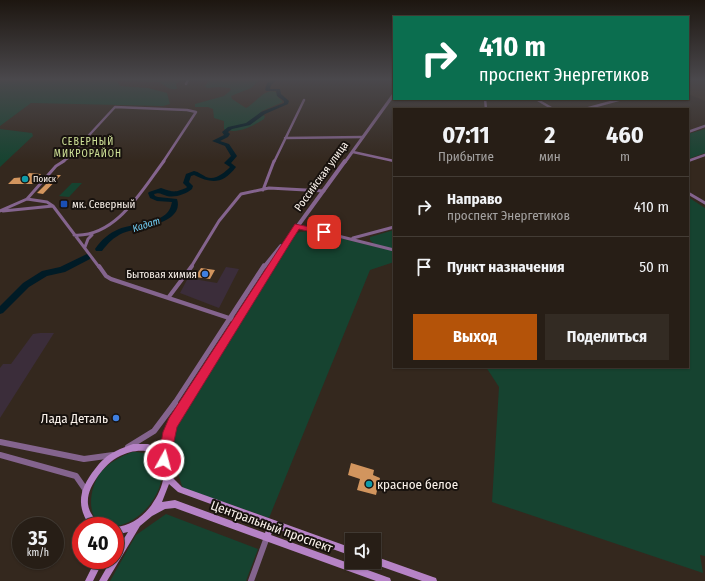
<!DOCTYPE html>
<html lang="ru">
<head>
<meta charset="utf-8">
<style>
  :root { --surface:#271e16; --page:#332b23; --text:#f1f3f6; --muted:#a4a2a1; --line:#433c35; --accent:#b45309 }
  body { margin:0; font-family:"Fira Sans Condensed",sans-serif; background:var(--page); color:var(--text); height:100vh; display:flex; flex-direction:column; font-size:15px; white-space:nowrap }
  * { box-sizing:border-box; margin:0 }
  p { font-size:13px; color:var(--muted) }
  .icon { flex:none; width:22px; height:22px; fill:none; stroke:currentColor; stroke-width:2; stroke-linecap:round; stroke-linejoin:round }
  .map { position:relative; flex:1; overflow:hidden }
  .side { position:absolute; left:393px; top:108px; width:296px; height:260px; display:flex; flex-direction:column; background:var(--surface); border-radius:0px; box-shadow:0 1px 3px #0004,0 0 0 1px var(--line) }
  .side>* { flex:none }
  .guide { position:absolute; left:393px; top:16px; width:296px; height:84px; border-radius:0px; box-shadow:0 1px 3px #0004,0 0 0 1px var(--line); background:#0b6e4f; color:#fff; overflow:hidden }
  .tools { position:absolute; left:345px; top:533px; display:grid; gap:8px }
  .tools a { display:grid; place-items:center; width:36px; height:36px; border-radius:0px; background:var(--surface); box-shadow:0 1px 3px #0004,0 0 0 1px var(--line); font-size:20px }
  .speed { position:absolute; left:12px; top:517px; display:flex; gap:8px; font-size:20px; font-weight:700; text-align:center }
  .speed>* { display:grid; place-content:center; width:52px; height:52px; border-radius:50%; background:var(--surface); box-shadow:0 1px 3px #0004,0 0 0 1px var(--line); line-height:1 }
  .speed small { font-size:10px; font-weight:400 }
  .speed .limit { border:6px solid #d22; background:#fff; color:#111 }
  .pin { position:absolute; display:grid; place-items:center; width:34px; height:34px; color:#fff; margin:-17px; border-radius:8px; box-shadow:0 2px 6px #0006 }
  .me { position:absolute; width:44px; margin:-22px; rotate:7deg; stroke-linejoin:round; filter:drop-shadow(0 0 3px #0008) }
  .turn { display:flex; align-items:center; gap:14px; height:84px; padding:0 20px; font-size:18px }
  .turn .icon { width:52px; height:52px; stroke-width:2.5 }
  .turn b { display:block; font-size:28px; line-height:34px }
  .eta { display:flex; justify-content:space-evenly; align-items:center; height:68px; text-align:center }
  .eta b { font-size:24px; font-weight:700; line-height:28px }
  .cta { display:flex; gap:8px; margin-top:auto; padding:8px 20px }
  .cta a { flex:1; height:46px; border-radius:0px; background:var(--accent); color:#fff; font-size:16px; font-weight:700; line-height:46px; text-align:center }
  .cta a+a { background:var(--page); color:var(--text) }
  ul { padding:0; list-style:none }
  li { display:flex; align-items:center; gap:12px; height:60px; padding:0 20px; border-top:1px solid var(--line) }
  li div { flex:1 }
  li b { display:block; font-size:15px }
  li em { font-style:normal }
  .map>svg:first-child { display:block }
  .built { fill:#413021 }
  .industrial { fill:#3b2d3a }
  .green { fill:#164330 }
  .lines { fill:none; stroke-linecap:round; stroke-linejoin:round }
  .river { fill:#001b26; fill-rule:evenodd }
  .building { fill:#d2955e }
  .minor-far2 { stroke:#84648e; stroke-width:2.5 }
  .minor-far1 { stroke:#84648e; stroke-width:3 }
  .minor { stroke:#84648e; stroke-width:4 }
  .tertiary-far3 { stroke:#84648e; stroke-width:3 }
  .tertiary-far2 { stroke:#84648e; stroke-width:4 }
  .tertiary-far1 { stroke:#84648e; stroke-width:5 }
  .tertiary { stroke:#84648e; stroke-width:6 }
  .secondary { fill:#b683c6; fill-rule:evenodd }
  .route { fill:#e11d48; stroke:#92132f }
  .culture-dot { fill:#0f9aa8; stroke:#18120e; stroke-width:1.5 }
  .transit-dot { fill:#1a4fb4; stroke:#18120e; stroke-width:1.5 }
  .shop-dot { fill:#3f7fe0; stroke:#18120e; stroke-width:1.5 }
  .labels { text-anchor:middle; stroke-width:4; stroke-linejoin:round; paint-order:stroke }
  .far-poi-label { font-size:9px; fill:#fbf3ec; stroke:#18120e; text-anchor:start }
  .far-neighbourhood-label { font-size:10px; letter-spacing:1px; fill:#d0e398; stroke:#18120e }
  .far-water-label { font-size:10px; font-style:italic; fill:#72d1f8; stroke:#18120e }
  .street-label { font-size:11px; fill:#fbf3ec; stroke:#18120e }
  .poi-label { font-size:11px; fill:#fbf3ec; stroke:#18120e; text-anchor:start }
  .near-poi-label { font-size:13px; fill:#fbf3ec; stroke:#18120e; text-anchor:end }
  .near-street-label { font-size:13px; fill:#fbf3ec; stroke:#18120e }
</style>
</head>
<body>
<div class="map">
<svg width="705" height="581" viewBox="0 0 705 581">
  <rect width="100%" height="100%" fill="#34281e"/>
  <!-- built -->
  <path class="built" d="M688,81L705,82V101L688,94Z"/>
  <!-- industrial -->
  <path class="industrial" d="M226,267L239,269L219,308L180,293L188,278L217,283Z
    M40,333H54L0,418V368L3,364H11L33,334Z"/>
  <!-- green -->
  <path class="green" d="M0,80H181L176,84L177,89C167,90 167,86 159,82L117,81L120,86L148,88L167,93L170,104L163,106L31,103L0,126Z
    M209,80H260L251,88L231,96L232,99L246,108C256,103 264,88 276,92L278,97L283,102L262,111L260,114L265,116L264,119C253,126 237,135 224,129V121L214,118L213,109L208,107H195V104L224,96L231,90L230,88L219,87L207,88L205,86Z
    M0,129L32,133L33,136L0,167Z
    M705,129V153L688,159V134Z
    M72,183H82L69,197L59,196Z
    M688,197L705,208V556L700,555L703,573L492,502L499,387L486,367H688Z
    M394,230V249L374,244L370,240V237Z
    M309,231L394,251V262L370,270L269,518L183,488C180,482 171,446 171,439C172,435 174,430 175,427L296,234L300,232Z
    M132,452C186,451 157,519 117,526C84,531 87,490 101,472C110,462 120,457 132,452Z
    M166,514L258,549L246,581H110L136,535Z"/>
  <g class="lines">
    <!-- river -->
    <path class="river" d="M272,80H277L271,85L270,89H280L281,94L289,101L288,104L265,114L250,125L232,129L228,132L230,134L228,137L220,141L229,144L237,156L231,163L236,167C223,184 212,184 194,175L191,176L189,182L193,186L192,189C186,194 175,198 167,196C161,194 160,192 154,194L155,196L158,197L177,199C185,224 138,227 123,233C114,237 108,243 102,251H96L95,249C101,240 109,233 119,229C132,224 158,223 167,213C170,210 171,206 172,202L157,201L150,198L148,193L149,192L161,188C173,192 174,193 186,188L187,187L183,183L186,174L194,171C199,172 202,175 206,177C215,181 224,173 230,167L224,163L231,156L225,146L212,141L224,135L222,132L228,127L246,123L261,112L284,103V101L277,96L276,91H267L265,90L267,83Z
      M87,254L91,257L90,259L65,272L47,276L29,287L3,313L0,314V306L23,283L42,271L60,267Z"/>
  </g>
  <!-- building -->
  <path class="building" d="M29,173L41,174L36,180H40L36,184H8L14,178L26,177Z
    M55,175H61L43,194L37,193Z
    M201,268L215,270L210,279L195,277Z
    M351,463L374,470L373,475L380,478L376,495L357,490L360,479L348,475Z"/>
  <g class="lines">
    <!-- minor-far2 -->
    <path class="minor-far2" d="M186,84L188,80
      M485,99L486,109
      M536,99L553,109
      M585,109L622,99
      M688,132L705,126
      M285,138L363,137
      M353,152L394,161
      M688,161L705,155
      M62,162L68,158L115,107L187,110L196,112L163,162
      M274,162L304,100"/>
    <!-- minor-far1 -->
    <path class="minor-far1" d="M263,190L274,161
      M688,193L705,203
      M27,199L47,202L53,206L99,267
      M0,211L27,199L56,166L64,161
      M3,211L53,206
      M298,226L394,250
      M74,235C116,238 142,190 164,161
      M353,238L394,227
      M85,247L88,239L92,235
      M191,267L219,221L241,194L269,188L324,191"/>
    <!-- minor -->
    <path class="minor" d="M99,266L106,276L111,279L238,321
      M168,298L192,266"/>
    <!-- tertiary-far3 -->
    <path class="tertiary-far3" d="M345,162L394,94"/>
    <!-- tertiary-far2 -->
    <path class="tertiary-far2" d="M264,267L281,246
      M271,267L289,238L345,161"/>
    <!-- tertiary-far1 -->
    <path class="tertiary-far1" d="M174,404L264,266
      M185,404L271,266"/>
    <!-- tertiary -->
    <path class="tertiary" d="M0,442L84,459L113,455
      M128,447L154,431L175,403
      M0,455L76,476L85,489V493
      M165,460L169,432L186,403
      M251,581L267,537"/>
    <!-- secondary -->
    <path class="secondary" d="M133,444H148L162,450L170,463L171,476L182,487L352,548V556L274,528L271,535L387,577L390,578L391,581H376L175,508L165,509L152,516L140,526L107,581H99L111,560H115V553L128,532L115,535V527C131,526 146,515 154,501C160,493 167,474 163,464C162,462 161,460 159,459C151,447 132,450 120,456C111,460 104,468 98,476C92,485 87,493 88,504C89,513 95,518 99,526H90C75,505 80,488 95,469C100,462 107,455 116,451C121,448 128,446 133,444ZM169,484L178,492L268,525L265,533L175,500L162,502Z
      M374,556L433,577L436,578L437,581H422L374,564L371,562H374Z
      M94,560H102L99,569L93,581H85L92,567Z"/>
  </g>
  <!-- sky -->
  <linearGradient id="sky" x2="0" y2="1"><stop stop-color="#1d1610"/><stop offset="0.49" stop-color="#4a484c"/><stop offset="1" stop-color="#4a484c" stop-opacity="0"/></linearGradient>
  <rect width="705" height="162" fill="url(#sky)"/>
  <!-- route -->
  <path class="route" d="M295,224L324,230L328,232L324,235L299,229L292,240L177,427L169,465L164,466L160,465L158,460L163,432L169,418Z"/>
  <!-- markers -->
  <g class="culture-dot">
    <circle cx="25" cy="179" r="4"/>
    <circle cx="369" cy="484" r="4"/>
  </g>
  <rect class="transit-dot" x="60" y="200" width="8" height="8" rx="2"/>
  <g class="shop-dot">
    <circle cx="205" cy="274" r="4"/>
    <circle cx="116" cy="418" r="4"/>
  </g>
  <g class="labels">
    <!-- far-poi labels -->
    <g class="far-poi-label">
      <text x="33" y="182">Поиск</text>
    </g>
    <!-- far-neighbourhood labels -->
    <g class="far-neighbourhood-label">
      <text x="88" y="145">СЕВЕРНЫЙ<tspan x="88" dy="12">МИКРОРАЙОН</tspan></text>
    </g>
    <!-- far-water labels -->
    <g class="far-water-label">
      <text transform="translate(146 224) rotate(-18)" y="4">Кадат</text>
    </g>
    <!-- street labels -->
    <g class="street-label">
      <text transform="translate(321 176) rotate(-54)" y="4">Российская улица</text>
    </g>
    <!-- poi labels -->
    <g class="poi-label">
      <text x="72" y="208">мк. Северный</text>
      <text x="197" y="278" text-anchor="end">Бытовая химия</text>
    </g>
    <!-- near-poi labels -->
    <g class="near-poi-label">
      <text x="108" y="423">Лада Деталь</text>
      <text x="377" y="489" text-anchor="start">красное белое</text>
    </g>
    <!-- near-street labels -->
    <g class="near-street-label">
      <text transform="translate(272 526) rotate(20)" y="5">Центральный проспект</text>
    </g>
  </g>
</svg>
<div class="tools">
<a><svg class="icon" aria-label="sound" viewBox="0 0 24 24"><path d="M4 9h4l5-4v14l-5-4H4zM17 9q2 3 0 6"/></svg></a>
</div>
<div class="speed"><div>35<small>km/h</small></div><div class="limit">40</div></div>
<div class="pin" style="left:324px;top:232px;background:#d93025"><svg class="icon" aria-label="arrive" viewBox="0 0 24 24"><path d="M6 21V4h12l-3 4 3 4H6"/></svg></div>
<svg class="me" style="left:164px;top:460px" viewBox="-20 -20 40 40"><circle r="17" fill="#e11d48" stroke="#fff" stroke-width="3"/><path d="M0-11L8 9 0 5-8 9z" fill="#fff"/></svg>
<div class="guide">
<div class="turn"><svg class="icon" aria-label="right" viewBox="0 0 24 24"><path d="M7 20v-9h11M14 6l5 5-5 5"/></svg><div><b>410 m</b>проспект Энергетиков</div></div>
</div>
<section class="side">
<div class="eta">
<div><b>07:11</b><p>Прибытие</p></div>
<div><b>2</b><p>мин</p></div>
<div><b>460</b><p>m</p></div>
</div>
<ul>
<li><svg class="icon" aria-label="right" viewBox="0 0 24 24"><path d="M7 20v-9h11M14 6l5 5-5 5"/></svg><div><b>Направо</b><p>проспект Энергетиков</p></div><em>410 m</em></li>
<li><svg class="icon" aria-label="arrive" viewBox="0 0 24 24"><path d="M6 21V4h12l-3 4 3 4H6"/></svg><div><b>Пункт назначения</b></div><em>50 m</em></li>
</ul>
<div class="cta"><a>Выход</a><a>Поделиться</a></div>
</section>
</div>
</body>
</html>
